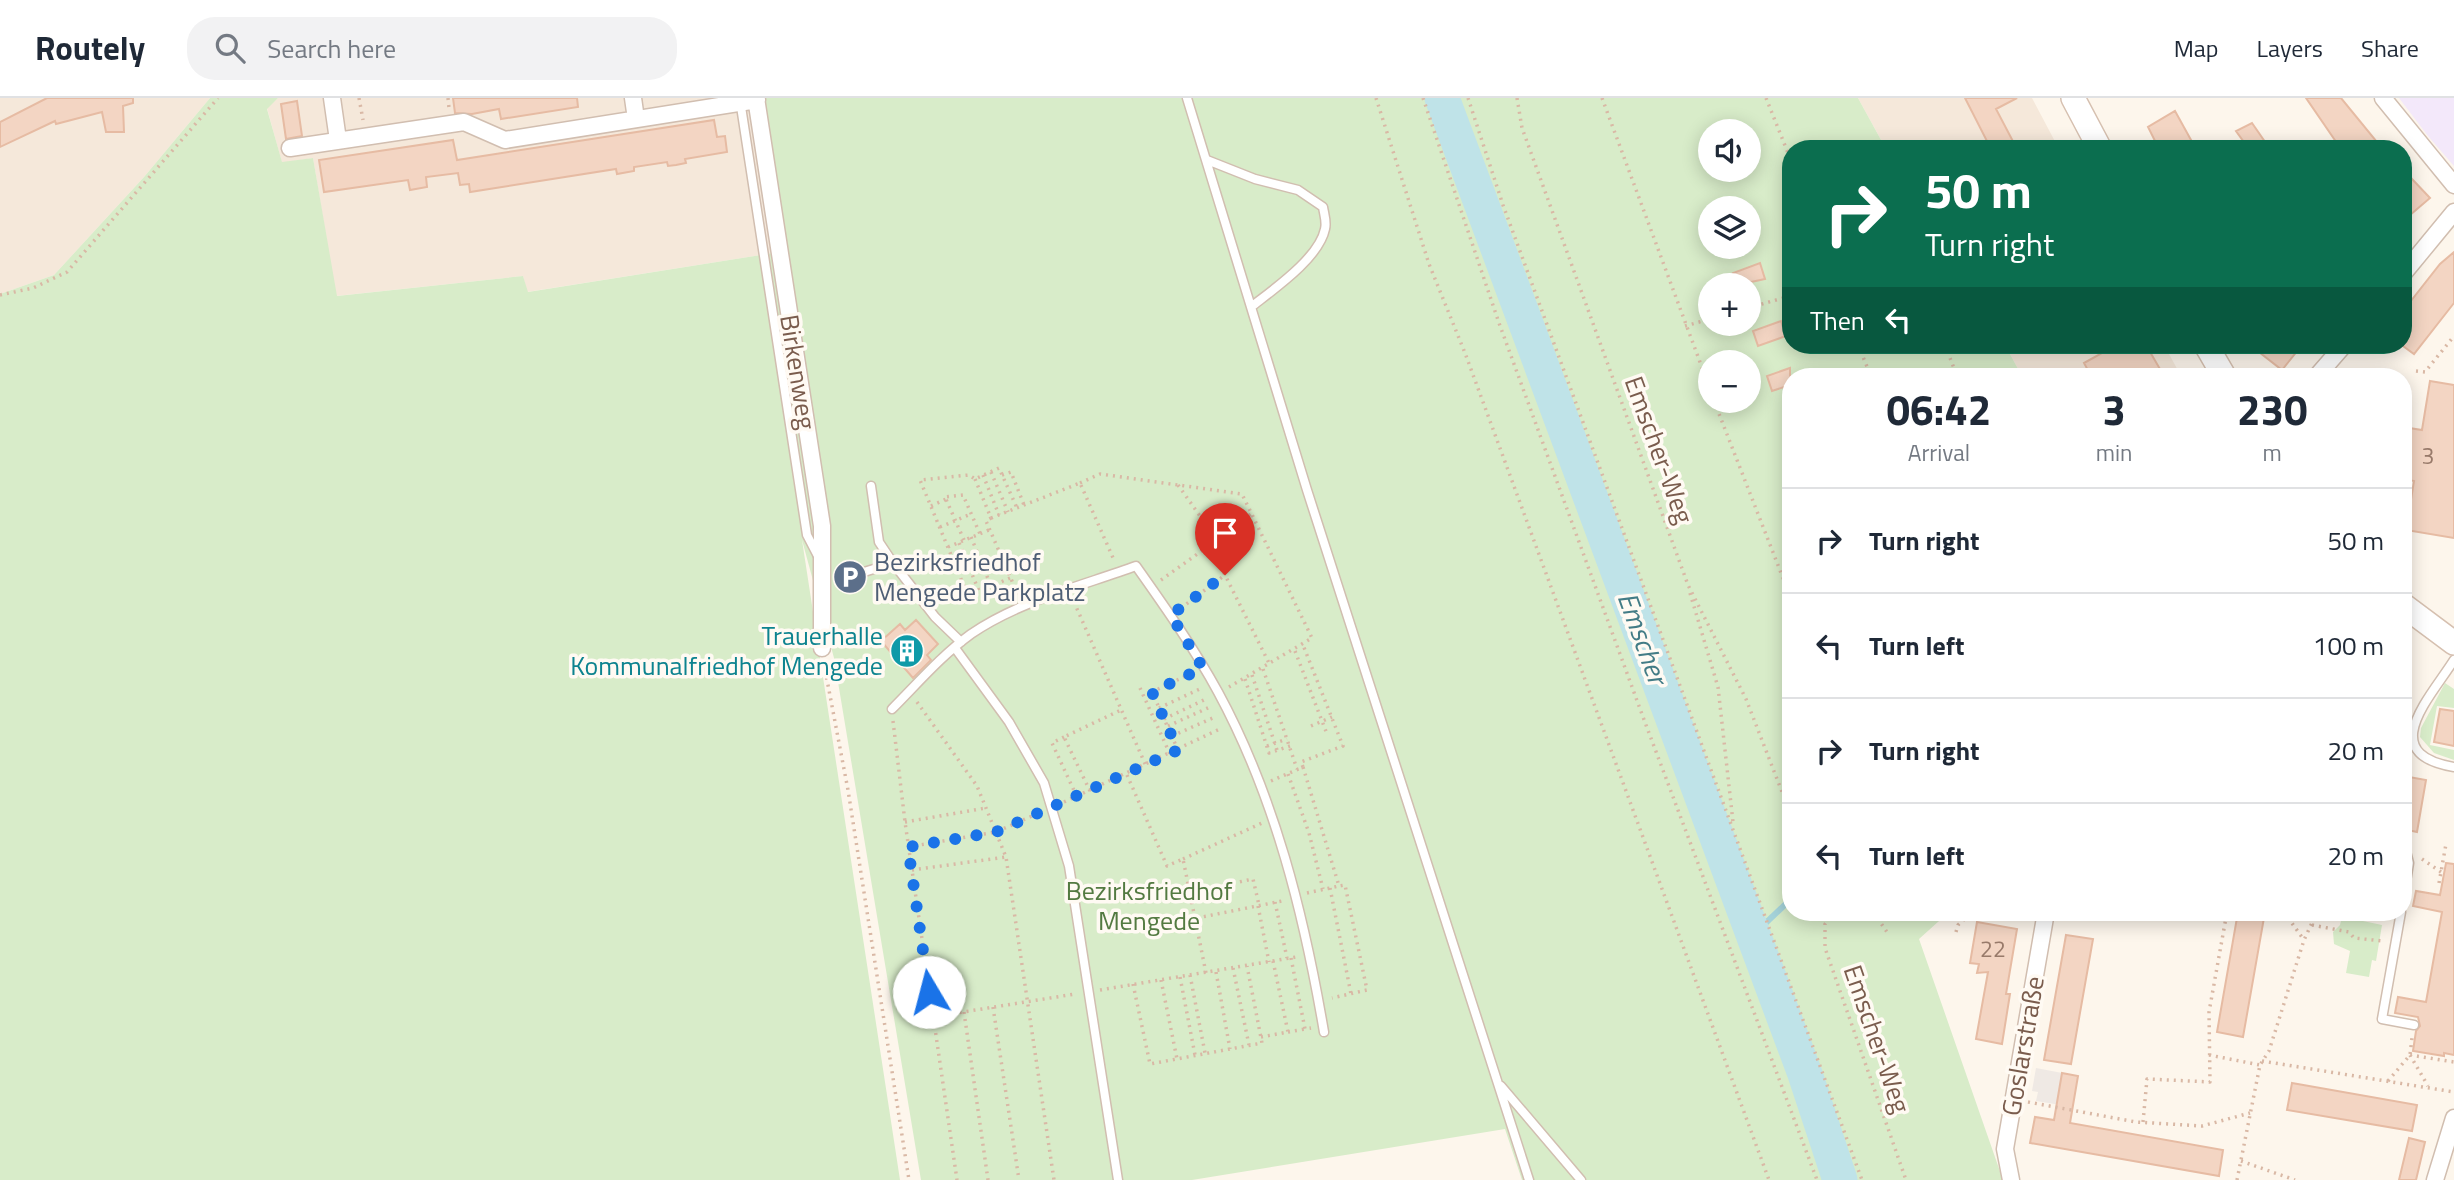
<!DOCTYPE html>
<html lang="en">
<head>
<meta charset="utf-8">
<style>
  :root { --surface:#fff; --page:#f2f2f3; --text:#1f2937; --muted:#747a83; --line:#e0e1e3 }
  body { margin:0; font-family:"Titillium Web",sans-serif; background:var(--page); color:var(--text); height:100vh; display:flex; flex-direction:column; font-size:26px; white-space:nowrap }
  * { box-sizing:border-box; margin:0 }
  p { font-size:23px; color:var(--muted) }
  .icon { flex:none; width:38px; height:38px; fill:none; stroke:currentColor; stroke-width:2; stroke-linecap:round; stroke-linejoin:round }
  .map { position:relative; flex:1; overflow:hidden }
  .sheet { position:absolute; left:1782px; top:270px; width:630px; height:553px; display:flex; flex-direction:column; background:var(--surface); border-radius:28px; box-shadow:0 4px 18px #0003 }
  .sheet>* { flex:none }
  .hud { position:absolute; left:1782px; top:42px; width:630px; height:214px; border-radius:28px; box-shadow:0 4px 18px #0003; background:#0b6e4f; color:#fff; overflow:hidden }
  .controls { position:absolute; left:1698px; top:21px; display:grid; gap:14px }
  .controls a { display:grid; place-items:center; width:63px; height:63px; border-radius:50%; background:var(--surface); box-shadow:0 4px 18px #0003; font-size:35px }
  .pin { position:absolute; display:grid; place-items:center; width:60px; height:60px; color:#fff; margin:-72px -30px; border-radius:50% 50% 50% 0; rotate:-45deg; box-shadow:0 0 7px #0007 }
  .pin .icon { rotate:45deg }
  .me { position:absolute; width:77px; margin:-38px; rotate:352deg; stroke-linejoin:round; filter:drop-shadow(0 0 5px #0008) }
  .turn { display:flex; align-items:center; gap:24px; height:147px; padding:0 28px; font-size:32px }
  .turn .icon { width:91px; height:91px; stroke-width:2.5 }
  .turn b { display:block; font-size:49px; line-height:60px }
  .then { display:flex; align-items:center; height:66px; padding:0 28px; background:#0003; gap:14px; font-size:26px }
  .eta { display:flex; justify-content:space-evenly; align-items:center; height:119px; text-align:center }
  .eta b { font-size:42px; font-weight:700; line-height:49px }
  ul { padding:0; list-style:none }
  li { display:flex; align-items:center; gap:21px; height:105px; padding:0 28px; border-top:2px solid var(--line) }
  li div { flex:1 }
  li b { display:block; font-size:26px }
  li em { font-style:normal }
  header { display:flex; align-items:center; gap:42px; box-sizing:border-box; height:98px; padding:0 35px; background:var(--surface); border-bottom:2px solid var(--line) }
  header strong { font-size:33px }
  nav { display:flex; gap:38px; margin-inline-start:auto; font-size:24px }
  .search { width:490px; height:63px; background:var(--page); display:flex; align-items:center; gap:18px; box-sizing:border-box; padding:0 24px; border-radius:28px; color:var(--muted); font-size:26px }
  .map>svg:first-child { display:block }
  .residential { fill:#f5e8da }
  .industrial { fill:#efe9e4 }
  .education { fill:#f3e8fa }
  .green { fill:#d8ecc9; fill-rule:evenodd }
  .lines { fill:none; stroke-linecap:round; stroke-linejoin:round }
  .stream { stroke:#a5d3da; stroke-width:6 }
  .river { stroke:#bfe3e8; stroke-width:35 }
  .building { fill:#f3d5c3; stroke:#e6bba3; stroke-width:2 }
  .service-casing { stroke:#d1beb0; stroke-width:11 }
  .minor-casing { stroke:#d1beb0; stroke-width:19 }
  .secondary-casing { stroke:#d6c0b0; stroke-width:26 }
  .path { stroke:#d9b8a5; stroke-width:3.5; stroke-dasharray:2 5; stroke-linecap:butt }
  .service { stroke:#fff; stroke-width:8 }
  .minor { stroke:#fff; stroke-width:16 }
  .secondary { stroke:#fff; stroke-width:23 }
  .route { stroke:#1a73e8; stroke-width:12; stroke-dasharray:0 21.6 }
  .labels { text-anchor:middle; stroke-width:7; stroke-linejoin:round; paint-order:stroke }
  .number-label { font-size:23px; fill:#987a6a }
  .street-label { font-size:26px; fill:#7a5c4d; stroke:#fffaf3 }
  .service-label { font-size:26px; fill:#4e5e75; stroke:#fffaf3; text-anchor:start }
  .culture-label { font-size:26px; fill:#0d838f; stroke:#fffaf3; text-anchor:end }
  .park-label { font-size:26px; fill:#537a41; stroke:#fffaf3 }
  .water-label { font-size:28px; font-style:italic; fill:#437c86; stroke:#fffaf3 }
</style>
</head>
<body>
<header>
<strong>Routely</strong>
<div class="search"><svg class="icon" aria-label="search" viewBox="0 0 24 24"><circle cx="10" cy="10" r="6"/><path d="M15 15l6 6"/></svg>Search here</div>
<nav><a>Map</a><a>Layers</a><a>Share</a></nav>
</header>
<div class="map">
<svg width="2454" height="1082" viewBox="0 0 2454 1082">
  <rect width="100%" height="100%" fill="#fdf6ec"/>
  <!-- residential -->
  <path class="residential" d="M0,0H210L144,79L54,177L0,196Z
    M278,0H756L779,154L527,194L523,178L336,198L313,60L282,65L267,10Z
    M1858,0H2032L2059,51H1886Z
    M2005,247H2164L2180,276L2174,278H2022Z"/>
  <!-- industrial -->
  <path class="industrial" d="M2036,970L2078,978L2073,1009L2036,1003L2038,994L2032,993Z"/>
  <!-- education -->
  <path class="education" d="M2399,0H2454V68L2428,38Z"/>
  <!-- green -->
  <path class="green" d="M210,0H278L267,11L282,64L313,60L337,198L523,178L528,194L779,154L756,0H1858L1886,51H1790V247H2005L2022,278H1790V814H1949L1919,841L2003,1082H1522L1505,1031L1192,1082H921L834,560L802,442L900,1082H0V196L54,177L144,79ZM1710,33H1748V72H1710ZM1710,110H1748V149H1710ZM1710,187H1748V226H1710ZM1710,264H1748V303H1710Z
    M2445,585L2454,591V610L2437,608L2430,647L2454,652V662L2434,655L2420,639L2421,630Z
    M2343,814H2359L2358,822L2382,827L2376,863L2372,862L2369,879L2346,875L2350,853L2334,846L2333,834L2340,827Z"/>
  <g class="lines">
    <!-- stream -->
    <path class="stream" d="M1752,838L1790,802"/>
    <!-- river -->
    <path class="river" d="M1442,0L1805,976L1840,1082"/>
  </g>
  <!-- building -->
  <path class="building" d="M47,0H133V5L123,8L124,34H106L102,14L56,26L55,23L0,49V24Z
    M453,0H577L578,9L501,21L499,11L472,16L455,15Z
    M1965,0H2017L1996,11L2017,51H1991Z
    M2306,0H2341L2377,44L2367,51H2341Z
    M297,3L302,38L286,41L281,6Z
    M2175,13L2196,51H2159L2148,29Z
    M714,22L717,39L725,38L727,54L685,61L686,65L676,67L668,68L667,64L634,69V73L617,76L616,71L470,94L469,86L460,87L458,75L426,79L427,89L410,92L408,82L324,94L319,62L453,42L457,62Z
    M2252,25L2270,51H2249L2236,33Z
    M2412,81L2430,100L2403,123V89Z
    M2454,154V205L2414,256L2403,248V213L2440,166Z
    M1760,165L1765,181L1737,187L1733,175Z
    M1781,223L1786,238L1758,248L1753,233Z
    M2099,247H2146L2164,278H2091L2084,265L2104,254Z
    M2250,247H2302L2282,272Z
    M1790,270V287L1772,293L1767,278Z
    M2430,283L2454,287V440L2406,432L2414,383L2403,381V329L2422,332Z
    M916,522L938,546L927,557L931,562L913,580L881,543L900,526L905,532Z
    M2440,611L2454,613V648L2434,644Z
    M2409,679L2426,682L2417,734L2403,731Z
    M2446,765L2454,766V957L2444,955V958L2413,953L2416,933L2420,928L2418,919L2395,915L2398,899L2426,904L2442,814L2413,808L2416,793L2440,797Z
    M2238,814H2265L2243,939L2217,934Z
    M1977,824L2017,831L2006,896H2010L2002,946L1976,941L1988,874L1977,875L1979,866L1970,865Z
    M2066,837L2093,841L2071,966L2044,962Z
    M2062,975L2078,978L2070,1025L2223,1052L2219,1078L2030,1045L2035,1019L2054,1022Z
    M2292,985L2417,1007L2412,1033L2287,1012Z
    M2409,1040L2425,1044L2416,1082H2399Z"/>
  <g class="lines">
    <!-- service casing -->
    <g class="service-casing">
      <path id="service" d="M1187,0L1307,392L1529,1082
        M740,2L807,437L819,460
        M1207,62L1255,81L1298,92L1323,109C1324,116 1327,124 1325,131C1319,160 1274,191 1251,209
        M871,388L879,444L893,465
        M864,474L893,465L935,519L961,544
        M955,550L1009,624L1044,685L1069,768L1118,1082
        M2454,562C2430,600 2375,656 2454,669
        M892,611C917,586 942,557 971,536C1019,503 1081,488 1136,468C1165,509 1194,550 1218,594C1275,699 1304,817 1324,934
        M2403,656L2409,632
        M2403,742L2409,765L2403,802
        M2401,814L2382,921L2414,927
        M1501,988L1581,1082"/>
    </g>
    <!-- minor casing -->
    <g class="minor-casing">
      <path id="minor" d="M332,0L338,42
        M633,0L636,21
        M756,0L822,428V550
        M2383,0L2454,87
        M290,50L464,24L505,42L757,2
        M2403,176L2454,114
        M2317,278L2344,247
        M2011,1082L2005,1051L2046,814
        M2435,1082L2454,1020"/>
    </g>
    <!-- secondary casing -->
    <g class="secondary-casing">
      <path id="secondary" d="M2073,0L2100,51
        M2206,247L2224,278
        M2403,507L2454,545"/>
    </g>
    <!-- path -->
    <path class="path" d="M359,0L363,22
      M448,0L449,10
      M1376,0L1429,166L1465,255L1769,1082
      M1423,0L1499,225L1643,619L1817,1082
      M1468,0L1503,107L1862,1082
      M1517,0L1522,30L1688,487L1746,601L1784,699L1790,705
      M1602,0L1710,291
      M1766,0L1790,60
      M0,197L33,190L67,174L218,0
      M1748,210L1790,198
      M1685,228L1710,221
      M1858,247L1871,278
      M1945,247L1957,278
      M2416,273L2425,274L2454,238
      M1714,303L1790,498
      M991,374L1008,414
      M983,377L999,417
      M1002,377L1011,374L1024,407
      M975,381L991,420L986,423L1018,497
      M1080,385L1100,376L1242,396L1312,540L1229,589
      M1178,387L1217,442
      M931,408L946,401
      M991,420L1080,385L1114,462
      M940,429L971,416
      M971,439L991,488
      M964,442L945,399L963,397L980,436
      M959,445L979,493
      M1210,447L1252,415
      M948,449L989,432
      M1010,480L968,498L920,382L969,377L975,381L999,370L1017,410
      M1161,482L1210,447L1270,567
      M1690,495L1718,589L1733,724
      M1074,504L1146,668
      M1181,510L1225,477
      M1295,553L1327,636
      M824,566L848,692L909,1082
      M1263,571L1297,671
      M1252,577L1277,652
      M1245,581L1269,655L1290,648
      M1140,590L1170,656
      M917,604L977,688L1006,759L1054,1082
      M1159,610L1202,590
      M1164,621L1206,601
      M893,623L905,724L957,1082
      M1168,628L1210,609
      M1311,628L1332,619
      M1172,638L1215,619
      M1064,639L1052,645L1077,699
      M1267,648L1287,641
      M1178,652L1152,594L1192,575
      M1303,669L1339,788L1345,787L1367,892L1332,900
      M1288,676L1309,735L1323,791
      M1127,677L1167,768L1183,761L1206,875
      M1271,683L1303,669L1301,664L1343,648L1303,547
      M1090,693L1064,639L1121,612
      M1064,704L1222,630
      M905,724L986,710
      M908,749L996,734L1041,714
      M1183,761L1262,725
      M2422,761L2441,774
      M912,772L1006,759
      M2439,785L2446,746
      M1330,790L1351,896
      M1192,794L1253,781L1259,807
      M1307,795L1339,788
      M1275,804L1287,860
      M1258,808L1269,864
      M1834,814L1825,826V850L1906,1082
      M1877,814L1876,818L1887,834
      M2284,814L2304,842
      M1197,820L1282,803
      M2312,827L2349,834L2354,840L2382,843
      M1956,834L1958,827L1972,814
      M1291,860L1305,931L1311,930
      M1233,870L1249,947
      M1216,874L1230,951
      M1190,877L1205,955
      M1180,879L1195,957
      M1161,882L1177,961
      M1133,886L1150,966L1262,945L1247,868
      M1100,892L1296,859
      M993,909L1019,1082
      M964,914L988,1082
      M932,919L1075,896
      M1288,934L1305,931
      M1261,939L1288,934L1273,863
      M2209,957L2260,967
      M2410,957L2454,964
      M2410,957L2428,988
      M2262,963L2454,994
      M2388,983L2410,957L2412,940
      M2028,1004L2136,1024L2202,1028L2250,1015
      M2143,1024L2147,981L2210,984L2209,914L2227,814
      M2241,1063L2295,1082
      M2237,1082L2260,967L2269,953L2304,842L2317,814"/>
    <!-- service -->
    <use href="#service" class="service"/>
    <!-- minor -->
    <use href="#minor" class="minor"/>
    <!-- secondary -->
    <use href="#secondary" class="secondary"/>
  </g>
  <g class="lines">
    <!-- route -->
    <path class="route" d="M929,894L908,749L996,734L1178,652L1152,594L1203,570L1171,517L1225,477"/>
  </g>
  <!-- icons -->
  <defs>
    <g id="parking-disc" transform="scale(1.75)"><circle r="9.5" fill="#5c6f8a" stroke="#fffaf3"/><path d="M-3.5-5.5H1a3.5 3.5 0 0 1 0 7H-1V5.5H-3.5ZM-1-3.4V-.6H.8a1.4 1.4 0 0 0 0-2.8Z" fill="#fff"/></g>
    <g id="building-disc" transform="scale(1.75)"><circle r="9.5" fill="#0f9aa8" stroke="#fffaf3"/><path d="M-4-6H4V6H1V3H-1V6H-4ZM-2.5-4.3h1.7v1.8h-1.7ZM.8-4.3h1.7v1.8H.8ZM-2.5-1h1.7V.8h-1.7ZM.8-1h1.7V.8H.8Z" fill="#fff"/></g>
  </defs>
  <g fill-rule="evenodd">
    <use href="#parking-disc" x="850" y="479"/>
    <use href="#building-disc" x="907" y="553"/>
  </g>
  <g class="labels">
    <!-- number labels -->
    <g class="number-label">
      <text x="2428" y="366">3</text>
      <text x="1993" y="859">22</text>
    </g>
    <!-- street labels -->
    <g class="street-label">
      <text transform="translate(798 274) rotate(81)" y="9">Birkenweg</text>
      <text transform="translate(1659 352) rotate(70)" y="9">Emscher-Weg</text>
      <text transform="translate(1877 941) rotate(71)" y="9">Emscher-Weg</text>
      <text transform="translate(2023 948) rotate(-80)" y="9">Goslarstraße</text>
    </g>
    <!-- service labels -->
    <g class="service-label">
      <text x="874" y="473">Bezirksfriedhof<tspan x="874" dy="30">Mengede Parkplatz</tspan></text>
    </g>
    <!-- culture labels -->
    <g class="culture-label">
      <text x="883" y="547">Trauerhalle<tspan x="883" dy="30">Kommunalfriedhof Mengede</tspan></text>
    </g>
    <!-- park labels -->
    <g class="park-label">
      <text x="1149" y="802">Bezirksfriedhof<tspan x="1149" dy="30">Mengede</tspan></text>
    </g>
    <!-- water labels -->
    <g class="water-label">
      <text transform="translate(1643 540) rotate(70)" y="10">Emscher</text>
    </g>
  </g>
</svg>
<div class="controls">
<a><svg class="icon" aria-label="sound" viewBox="0 0 24 24"><path d="M4 9h4l5-4v14l-5-4H4zM17 9q2 3 0 6"/></svg></a>
<a><svg class="icon" aria-label="layers" viewBox="0 0 24 24"><path d="M12 4l9 5-9 5-9-5zM3 14l9 5 9-5"/></svg></a>
<a>+</a>
<a>−</a>
</div>
<div class="pin" style="left:1225px;top:477px;background:#d93025"><svg class="icon" aria-label="arrive" viewBox="0 0 24 24"><path d="M6 21V4h12l-3 4 3 4H6"/></svg></div>
<svg class="me" style="left:929px;top:894px" viewBox="-20 -20 40 40"><circle r="19" fill="#fff"/><path d="M0-13L10 11 0 6-10 11z" fill="#1a73e8"/></svg>
<div class="hud">
<div class="turn"><svg class="icon" aria-label="right" viewBox="0 0 24 24"><path d="M7 20v-9h11M14 6l5 5-5 5"/></svg><div><b>50 m</b>Turn right</div></div>
<div class="then">Then<svg class="icon" aria-label="left" viewBox="0 0 24 24"><path d="M17 20v-9H6M10 6l-5 5 5 5"/></svg></div>
</div>
<section class="sheet">
<div class="eta">
<div><b>06:42</b><p>Arrival</p></div>
<div><b>3</b><p>min</p></div>
<div><b>230</b><p>m</p></div>
</div>
<ul>
<li><svg class="icon" aria-label="right" viewBox="0 0 24 24"><path d="M7 20v-9h11M14 6l5 5-5 5"/></svg><div><b>Turn right</b></div><em>50 m</em></li>
<li><svg class="icon" aria-label="left" viewBox="0 0 24 24"><path d="M17 20v-9H6M10 6l-5 5 5 5"/></svg><div><b>Turn left</b></div><em>100 m</em></li>
<li><svg class="icon" aria-label="right" viewBox="0 0 24 24"><path d="M7 20v-9h11M14 6l5 5-5 5"/></svg><div><b>Turn right</b></div><em>20 m</em></li>
<li><svg class="icon" aria-label="left" viewBox="0 0 24 24"><path d="M17 20v-9H6M10 6l-5 5 5 5"/></svg><div><b>Turn left</b></div><em>20 m</em></li>
</ul>
</section>
</div>
</body>
</html>
